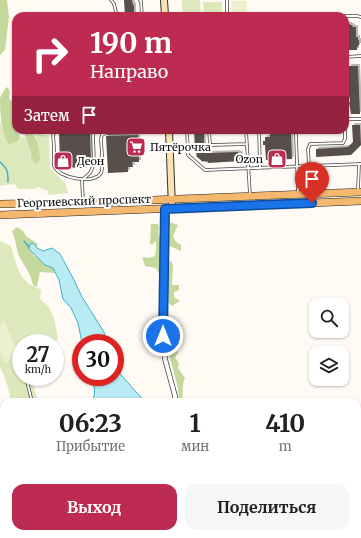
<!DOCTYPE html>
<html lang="ru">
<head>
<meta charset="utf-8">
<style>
  :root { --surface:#fff; --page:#f6f6f6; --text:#202124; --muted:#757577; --accent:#bd2b51 }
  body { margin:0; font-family:Merriweather,serif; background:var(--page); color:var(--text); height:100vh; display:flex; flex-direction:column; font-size:15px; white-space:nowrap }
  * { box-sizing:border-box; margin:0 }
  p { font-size:13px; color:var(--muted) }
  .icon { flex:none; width:22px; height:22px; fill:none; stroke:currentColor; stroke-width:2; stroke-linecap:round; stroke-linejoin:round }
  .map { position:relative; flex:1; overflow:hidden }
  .drawer { position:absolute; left:0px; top:398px; width:361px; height:140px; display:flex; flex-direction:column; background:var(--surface); border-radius:12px 12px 0 0; box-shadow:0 1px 3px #0004 }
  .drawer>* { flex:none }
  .guide { position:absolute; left:12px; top:12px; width:337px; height:122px; border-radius:12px; box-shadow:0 1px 3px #0004; background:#bd2b51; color:#fff; overflow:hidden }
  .controls { position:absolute; left:309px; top:298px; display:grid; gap:8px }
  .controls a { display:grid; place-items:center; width:40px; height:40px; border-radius:8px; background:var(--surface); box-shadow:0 1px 3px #0004; font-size:20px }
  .speed { position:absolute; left:12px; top:334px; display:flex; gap:8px; font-size:20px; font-weight:700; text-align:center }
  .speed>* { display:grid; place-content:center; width:52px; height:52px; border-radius:50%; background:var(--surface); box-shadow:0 1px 3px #0004; line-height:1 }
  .speed small { font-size:10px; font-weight:400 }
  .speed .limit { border:6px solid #d22; background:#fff; color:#111 }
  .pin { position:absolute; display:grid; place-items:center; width:34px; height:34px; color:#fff; margin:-41px -17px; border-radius:50% 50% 50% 0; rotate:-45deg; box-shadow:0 0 4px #0007 }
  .pin .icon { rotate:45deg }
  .me { position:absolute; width:44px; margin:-22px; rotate:0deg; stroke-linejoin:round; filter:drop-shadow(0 0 3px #0008) }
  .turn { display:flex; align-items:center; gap:14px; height:84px; padding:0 12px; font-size:18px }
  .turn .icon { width:52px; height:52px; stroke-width:2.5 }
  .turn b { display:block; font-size:28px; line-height:34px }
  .then { display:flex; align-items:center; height:38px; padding:0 12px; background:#0003; gap:8px; font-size:15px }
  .eta { display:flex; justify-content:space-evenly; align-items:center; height:68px; text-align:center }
  .eta b { font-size:24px; font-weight:700; line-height:28px }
  .primary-button { display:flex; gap:8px; margin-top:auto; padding:8px 12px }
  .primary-button a { flex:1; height:46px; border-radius:12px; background:var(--accent); color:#fff; font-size:16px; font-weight:700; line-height:46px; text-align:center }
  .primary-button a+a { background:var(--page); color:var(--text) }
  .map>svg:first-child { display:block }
  .green { fill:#dde9bd }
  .forest { fill:#c5d99d }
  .pitch { fill:#ecf0cf }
  .water { fill:#b9ebf5; stroke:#42b0c9 }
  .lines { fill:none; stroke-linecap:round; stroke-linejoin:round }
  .stream { stroke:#42b0c9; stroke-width:1.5 }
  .building { fill:#584f4c; filter:url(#shadow) }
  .lane-casing { stroke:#434343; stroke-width:3.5 }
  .street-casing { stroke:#434343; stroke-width:5.5 }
  .secondary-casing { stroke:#323232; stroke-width:8 }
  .primary-casing { stroke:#212121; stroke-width:8 }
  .lane { stroke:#fff; stroke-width:2 }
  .street { stroke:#fff; stroke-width:4 }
  .secondary { stroke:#fce4b1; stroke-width:6 }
  .primary { stroke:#f4b76e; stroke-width:7 }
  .route-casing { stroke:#114b97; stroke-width:10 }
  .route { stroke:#1a73e8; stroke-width:7 }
  .labels { text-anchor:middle; stroke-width:4; stroke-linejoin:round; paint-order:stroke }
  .poi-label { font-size:11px; fill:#101010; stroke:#fff; text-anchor:start }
  .street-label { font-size:11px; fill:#101010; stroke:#fff }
</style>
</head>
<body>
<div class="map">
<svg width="361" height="538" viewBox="0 0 361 538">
  <defs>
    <filter id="shadow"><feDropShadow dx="2" dy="-2" stdDeviation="0" flood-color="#0004"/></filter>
  </defs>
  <rect width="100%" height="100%" fill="#fffaf3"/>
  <!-- green -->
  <path class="green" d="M182,0H200L201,16H183Z
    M203,2H222V15L204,16Z
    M0,121L6,141H18L20,137H25L30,147V157L36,137L30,130H42V135H49L50,168L65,183L68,193L48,195V191L38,187L35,189H18L15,184L0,186Z
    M0,241L11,246C15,258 17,274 27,282C30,286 36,286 41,290L40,299L49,307L54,319L58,337L55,345V343H21V377H31L38,402H11C9,390 6,378 0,367Z"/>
  <!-- forest -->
  <path class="forest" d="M0,0H7L9,17L5,50L0,55Z
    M6,87L9,89L10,93L9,98L14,104L16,130L20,137L18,141L9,144C1,137 0,109 0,98C1,95 4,91 6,87Z
    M24,130H30C38,140 39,147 40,160L35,164C29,155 32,154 29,146C27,140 25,136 24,130Z
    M169,222L178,225L173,236L176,242L181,245V251L172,247L168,246L170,229Z
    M151,224H158L159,228L158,232L161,243V262L159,274L156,268L145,266L142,257L149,258L155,256L156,248V241L152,245L150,243Z
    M17,227L23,231L26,236L38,244L36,247L33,244V255C42,260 43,264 53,268L55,273L40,272L37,287L33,285L30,275L18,254L15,240L12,231Z
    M171,260L173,266L172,285H179V290L174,292V297L180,301L172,306L169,303L168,293L167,267Z
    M172,327L175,330C172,338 173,344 178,352L175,358L179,363L178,368L185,378L183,384L182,402H179L178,388L169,354L168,332Z"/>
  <!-- pitch -->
  <path class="pitch" d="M231,1H247V13H232Z
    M4,320L5,322L15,348L8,362L7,363L5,362L0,349V325Z"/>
  <!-- water -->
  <path class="water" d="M33,243L37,248L43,251L52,248L60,254L73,278L82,297L104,332L107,343H82L78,323L71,308L63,299L59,280L53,268L45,265L29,249L30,244Z
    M115,367L122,376L145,402H92C96,392 96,386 88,377H115Z"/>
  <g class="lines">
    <!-- stream -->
    <path class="stream" d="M0,162C8,169 8,172 8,182
      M24,241L29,247
      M0,477L4,480
      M70,538L71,534"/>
  </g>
  <!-- building -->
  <path class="building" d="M124,0H132L133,5H134V16H125Z
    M345,24H350V25H352L353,27H356V37H358V40H359V45H358V47H357V50H348L347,45L346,34H345Z
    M349,66H358L360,114H351L349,102H350L348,87H349V78H348V72H349Z
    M352,125H360L361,145L351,155L316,157V149L348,147L353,142Z
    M194,130H204V150L207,153L238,152V153H241V161L208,163L207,161L206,162L204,161L203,162L196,156L197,154L195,153L197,152L195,150Z
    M89,132L90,134L91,162L87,164L88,167L81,168L65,167V164L60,162L59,133Z
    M291,132L292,159L266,160L265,145H263V141H265V137H270V133Z
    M138,135L139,162H132L133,167H128V172L108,173L106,136Z
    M361,517V538H346L345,534H357V518Z
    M279,534H314V535L305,538H279Z"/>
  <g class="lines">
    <!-- lane casing -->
    <g class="lane-casing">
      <path id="lane" d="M111,0L114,4L117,16
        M140,0L141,1L142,16
        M227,0V16
        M345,16H357L361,17
        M345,57L361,56
        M345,119H361
        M58,130L56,131L53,135C54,142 54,149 54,157C54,159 54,163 54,166C58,178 94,185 101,173C104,168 101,145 101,139L102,135L106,133L144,132
        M187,130L188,155L205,170L361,164
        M209,130L210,145L247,144
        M246,130L250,195
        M259,130L260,168
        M294,130L296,135L298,193
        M309,166L308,149L310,144L343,143L345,139V130
        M358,190L359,164
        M83,201L82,180L90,173L94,164L93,134L91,130
        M26,377L32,402
        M0,437L4,439"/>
    </g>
    <!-- street casing -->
    <g class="street-casing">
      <path id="street" d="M165,209L163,336L165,359L175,396V402
        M153,538L154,534"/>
    </g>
    <!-- secondary casing -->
    <g class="secondary-casing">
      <path id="secondary" d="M164,0L165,16
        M169,130L172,208"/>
    </g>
    <!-- primary casing -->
    <g class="primary-casing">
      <path id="primary" d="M0,204L101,202L361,192
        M0,215L361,201"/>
    </g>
    <!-- lane -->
    <use href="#lane" class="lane"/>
    <!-- street -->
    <use href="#street" class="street"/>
    <!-- secondary -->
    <use href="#secondary" class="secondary"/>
    <!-- primary -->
    <use href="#primary" class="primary"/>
  </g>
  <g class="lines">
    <!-- route casing -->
    <g class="route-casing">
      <path id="route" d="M163,336L165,209L312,203"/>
    </g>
    <!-- route -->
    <use href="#route" class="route"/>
  </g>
  <!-- icons -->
  <defs>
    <g id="supermarket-square" transform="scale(1)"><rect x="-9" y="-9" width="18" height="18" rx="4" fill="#bd2b51" stroke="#fff"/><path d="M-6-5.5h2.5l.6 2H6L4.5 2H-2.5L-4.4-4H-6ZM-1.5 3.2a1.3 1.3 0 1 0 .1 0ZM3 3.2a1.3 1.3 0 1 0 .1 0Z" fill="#fff"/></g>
    <g id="shop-square" transform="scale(1)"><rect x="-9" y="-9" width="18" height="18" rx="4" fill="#bd2b51" stroke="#fff"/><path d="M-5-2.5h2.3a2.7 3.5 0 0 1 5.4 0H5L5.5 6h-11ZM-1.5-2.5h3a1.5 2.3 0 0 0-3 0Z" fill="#fff"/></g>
  </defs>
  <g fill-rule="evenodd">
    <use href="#supermarket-square" x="136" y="147"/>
    <use href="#shop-square" x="277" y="159"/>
    <use href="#shop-square" x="63" y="161"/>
  </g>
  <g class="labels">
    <!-- poi labels -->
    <g class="poi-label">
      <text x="150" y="151">Пятёрочка</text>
      <text x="263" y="163" text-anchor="end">Ozon</text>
      <text x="77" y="165">Деон</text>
    </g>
    <!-- street labels -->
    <g class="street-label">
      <text transform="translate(84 201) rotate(-2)" y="4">Георгиевский проспект</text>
    </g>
  </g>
</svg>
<div class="controls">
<a><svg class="icon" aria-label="search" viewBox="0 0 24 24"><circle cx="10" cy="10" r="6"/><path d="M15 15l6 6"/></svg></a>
<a><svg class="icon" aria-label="layers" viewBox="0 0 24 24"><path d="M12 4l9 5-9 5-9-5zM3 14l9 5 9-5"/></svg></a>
</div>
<div class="speed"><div>27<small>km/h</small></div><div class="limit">30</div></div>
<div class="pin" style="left:312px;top:203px;background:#d93025"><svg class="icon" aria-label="arrive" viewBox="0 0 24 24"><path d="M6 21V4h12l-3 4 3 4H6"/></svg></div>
<svg class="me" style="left:163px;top:336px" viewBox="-20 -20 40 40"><circle r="17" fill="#1a73e8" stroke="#fff" stroke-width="3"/><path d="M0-11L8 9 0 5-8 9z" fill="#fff"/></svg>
<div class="guide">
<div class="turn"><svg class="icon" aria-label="right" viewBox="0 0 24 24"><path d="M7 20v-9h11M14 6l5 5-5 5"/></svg><div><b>190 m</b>Направо</div></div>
<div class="then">Затем<svg class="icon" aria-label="arrive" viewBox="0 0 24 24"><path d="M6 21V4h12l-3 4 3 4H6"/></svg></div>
</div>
<section class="drawer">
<div class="eta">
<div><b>06:23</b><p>Прибытие</p></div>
<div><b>1</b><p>мин</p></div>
<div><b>410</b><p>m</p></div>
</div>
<div class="primary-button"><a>Выход</a><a>Поделиться</a></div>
</section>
</div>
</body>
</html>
